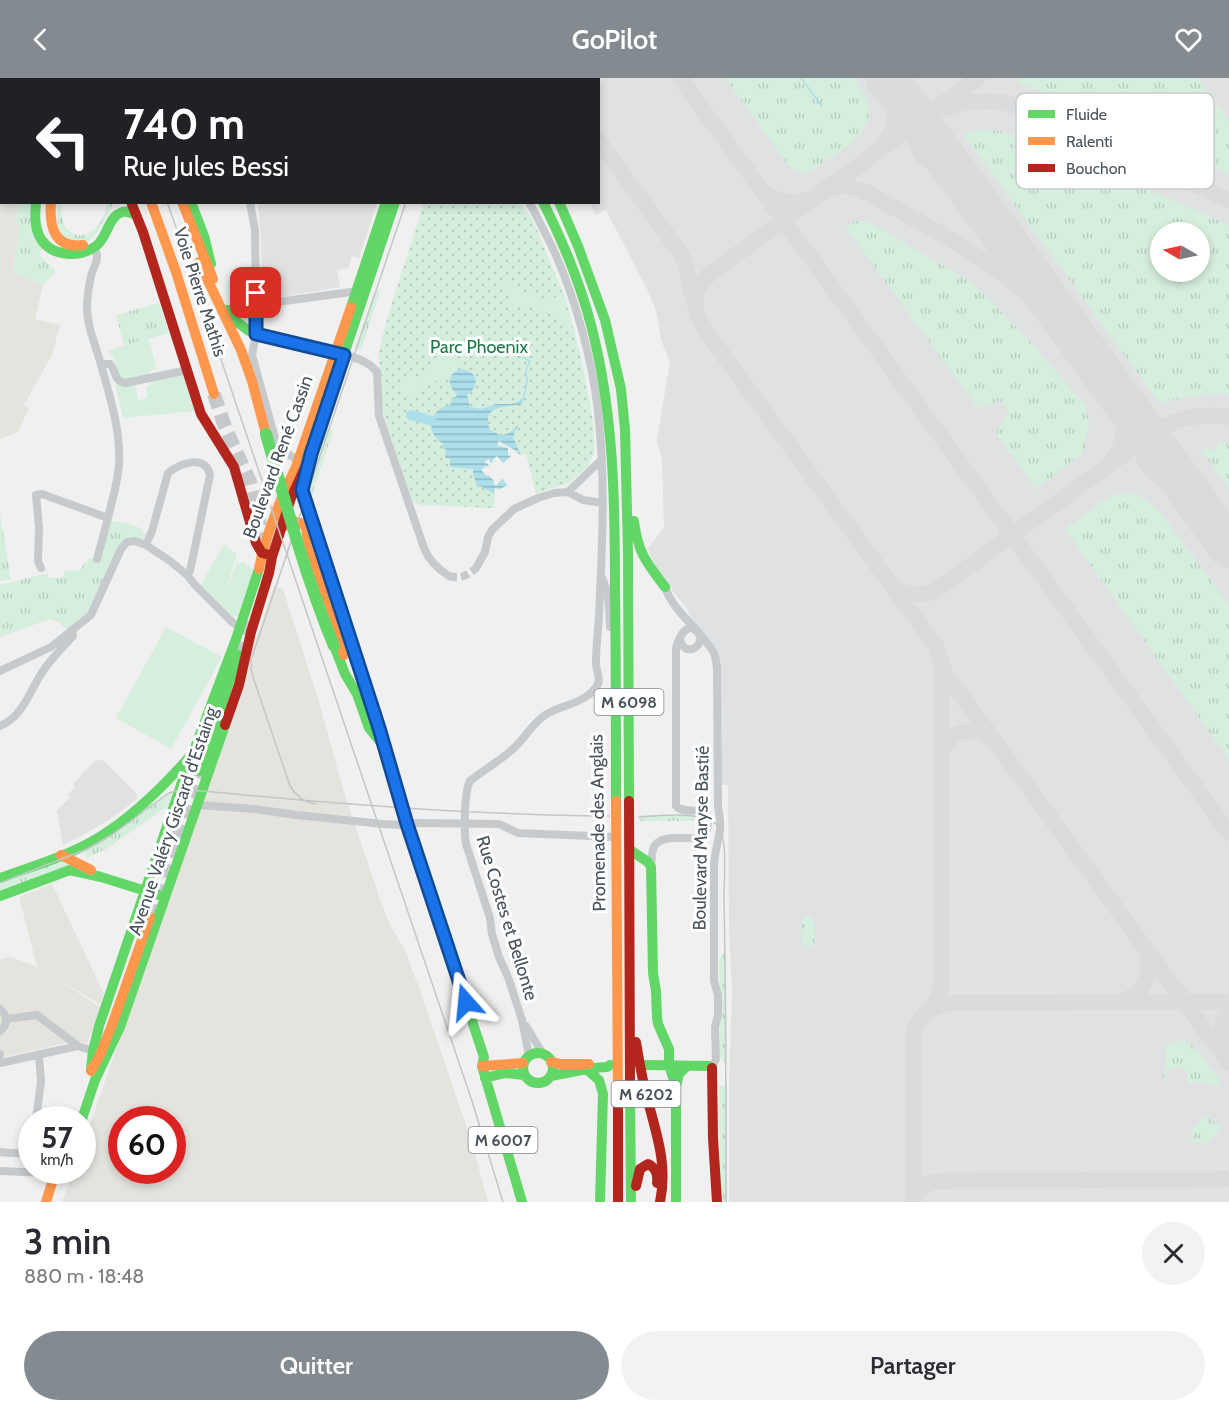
<!DOCTYPE html>
<html lang="fr">
<head>
<meta charset="utf-8">
<style>
  :root { --surface:#fff; --page:#f2f2f3; --text:#2b2b33; --muted:#7c7c81; --accent:#838a90 }
  body { margin:0; font-family:Cabin,sans-serif; background:var(--page); color:var(--text); height:100vh; display:flex; flex-direction:column; font-size:22px; white-space:nowrap }
  * { box-sizing:border-box; margin:0 }
  p { font-size:20px; color:var(--muted) }
  .icon { flex:none; width:33px; height:33px; fill:none; stroke:currentColor; stroke-width:2; stroke-linecap:round; stroke-linejoin:round }
  .map { position:relative; height:1124px; overflow:hidden }
  .sheet { display:flex; flex-direction:column; background:var(--surface); flex:1 }
  .sheet>* { flex:none }
  .guide { position:absolute; left:0px; top:0px; width:600px; height:126px; box-shadow:0 3px 9px #0003; background:#202124; color:#fff; overflow:hidden }
  .needle { width:39px; rotate:279deg }
  .fabs { position:absolute; left:1150px; top:144px; display:grid; gap:12px }
  .fabs a { display:grid; place-items:center; width:60px; height:60px; border-radius:50%; background:var(--surface); box-shadow:0 3px 9px #0003; font-size:30px }
  .speed { position:absolute; left:18px; top:1028px; display:flex; gap:12px; font-size:30px; font-weight:700; text-align:center }
  .speed>* { display:grid; place-content:center; width:78px; height:78px; border-radius:50%; background:var(--surface); box-shadow:0 3px 9px #0003; line-height:1 }
  .speed small { font-size:15px; font-weight:400 }
  .speed .limit { border:9px solid #d22; background:#fff; color:#111 }
  .pin { position:absolute; display:grid; place-items:center; width:51px; height:51px; color:#fff; margin:-26px; border-radius:12px; box-shadow:0 3px 9px #0006 }
  .me { position:absolute; width:66px; margin:-33px; rotate:342deg; stroke-linejoin:round; filter:drop-shadow(0 0 4px #0008) }
  .turn { display:flex; align-items:center; gap:21px; height:126px; padding:0 24px; font-size:27px }
  .turn .icon { width:78px; height:78px; stroke-width:2.5 }
  .turn b { display:block; font-size:42px; line-height:51px }
  .round { display:grid; place-items:center; flex:none; width:63px; height:63px; border-radius:32px; background:var(--page) }
  .head { display:flex; align-items:center; justify-content:space-between; height:102px; padding:0 24px }
  h1 { font-size:36px; font-weight:600; line-height:45px }
  .primary-button { display:flex; gap:12px; margin-top:auto; padding:12px 24px }
  .primary-button a { flex:1; height:69px; border-radius:36px; background:var(--accent); color:#fff; font-size:24px; font-weight:600; line-height:69px; text-align:center }
  .primary-button a+a { background:var(--page); color:var(--text) }
  header { display:flex; justify-content:space-between; align-items:center; height:78px; padding:0 24px; background:var(--accent); color:#fff; font-size:27px; font-weight:600 }
  .map>svg:first-child { display:block }
  .commercial { fill:#e5e3de; fill-rule:evenodd }
  .education { fill:#e2e1e2 }
  .airport { fill:#e0e1e3; fill-rule:evenodd }
  .grass { fill:url(#grass-tufts); fill-rule:evenodd }
  .park { fill:url(#park-dots) }
  .garden { fill:#d6eede }
  .water { fill:url(#water-rules) }
  .lines { fill:none; stroke-linecap:round; stroke-linejoin:round }
  .stream { stroke:#acdfea; stroke-width:1.5 }
  .river { stroke:#acdfea; stroke-width:10 }
  .taxiway { stroke:#dadbdc; stroke-width:16 }
  .runway { stroke:#dadbdc; stroke-width:42 }
  .street-tunnel { stroke:#c6c9cb; stroke-width:8; stroke-dasharray:8 4; stroke-linecap:butt }
  .highway-tunnel { stroke:#c6c9cb; stroke-width:14; stroke-dasharray:14 7; stroke-linecap:butt }
  .street { stroke:#c7cacc; stroke-width:8 }
  .fast { stroke:#63d668; stroke-width:10 }
  .slow { stroke:#ff974d; stroke-width:10 }
  .jam { stroke:#b3261e; stroke-width:10 }
  .tram { stroke:#c3c6c7; stroke-width:1.5 }
  .rail { stroke:#c3c6c7; stroke-width:1.5 }
  .fast-bridge { stroke:#63d668; stroke-width:12 }
  .route-casing { stroke:#114b97; stroke-width:15 }
  .route { stroke:#1a73e8; stroke-width:10 }
  .labels { text-anchor:middle; stroke-width:6; stroke-linejoin:round; paint-order:stroke }
  .shield { fill:#fff; stroke:#7f878d; stroke-width:1.5 }
  .shield-label { font-size:16px; font-weight:bold; fill:#48535c }
  .street-label { font-size:18px; fill:#48535c; stroke:#fff }
  .park-label { font-size:18px; fill:#1b7a47; stroke:#fff }
  .key { fill:#fff; stroke:#c8cbce; stroke-width:1.5 }
  .key-label { font-size:16px; fill:#48535c }
</style>
</head>
<body>
<header><svg class="icon" aria-label="back" viewBox="0 0 24 24"><path d="M15 5l-7 7 7 7"/></svg>GoPilot<svg class="icon" aria-label="heart" viewBox="0 0 24 24"><path d="M12 20l-8-8c-3-5 5-10 8-4 3-6 11-1 8 4z"/></svg></header>
<div class="map">
<svg width="1229" height="1124" viewBox="0 0 1229 1124">
  <defs>
    <pattern id="grass-tufts" width="24" height="20" patternUnits="userSpaceOnUse" patternTransform="scale(1.5)"><rect width="24" height="20" fill="#d6eede"/><path d="M3 7l-1-3M5 7V3M7 7l1-3M15 17l-1-3M17 17v-4M19 17l1-3" fill="none" stroke="#b9cec1"/></pattern>
    <pattern id="park-dots" width="8" height="8" patternUnits="userSpaceOnUse" patternTransform="scale(1.5)"><rect width="8" height="8" fill="#d6eede"/><path d="M2 2h.1M6 6h.1" fill="none" stroke="#b9cec1" stroke-width="1.8" stroke-linecap="round"/></pattern>
    <pattern id="water-rules" width="6" height="5" patternUnits="userSpaceOnUse" patternTransform="scale(1.5)"><rect width="6" height="5" fill="#acdfea"/><path d="M0 2.5h6" fill="none" stroke="#8eb7c1"/></pattern>
  </defs>
  <rect width="100%" height="100%" fill="#f0f0f0"/>
  <!-- commercial -->
  <path class="commercial" d="M1,57L2,124L19,125L16,142L19,151L13,194L43,207L35,241L60,247L52,277L24,327L29,330L18,354L0,361V59Z
    M274,508L283,511L319,624L344,714L381,824L390,847L405,872L422,918L471,1062L488,1124H62L74,1092H82L83,1066L244,604L250,578ZM122,1041H172V1092H122Z
    M52,806L104,916L100,926L56,900L100,929L87,966L81,964H70L0,980V881L11,879L40,890L37,888L19,819Z"/>
  <!-- education -->
  <path class="education" d="M265,125H377L359,180L352,178L348,190L337,192L340,209L270,221H265L262,218L261,163L258,126Z
    M98,681L101,683L103,682L137,716V721L112,740L81,758L63,767L57,733L70,719L68,716L75,709L73,706L82,698L81,696Z"/>
  <!-- airport -->
  <path class="airport" d="M500,0H1229V1124H729V1003L732,915L729,850L728,707H720L718,580L690,540L688,532L671,511L664,509L648,471L664,449L662,382L657,363L670,284L661,262L656,233L648,213L606,132L596,137L590,125L598,124V2H501ZM1161,154H1200V194H1161Z"/>
  <!-- grass -->
  <path class="grass" d="M725,0H854C860,9 867,18 869,29C873,58 830,80 810,93C800,97 793,92 786,84Z
    M1021,0H1198L1229,43V96L1046,15L1017,5V3Z
    M982,51C1013,53 1040,67 1069,78C1123,100 1176,124 1229,147V317C1205,315 1183,319 1160,326L963,56ZM1200,154V194H1161V154Z
    M19,125H31L43,170L39,177L55,192V195L43,207L13,194L19,151L16,142Z
    M57,125H62C56,166 100,170 107,125H113C110,134 96,161 86,164C80,165 72,162 66,161L58,150Z
    M854,143H863L872,146L966,201L984,216L1028,261L1085,327C1090,343 1090,351 1083,366L1087,369L1077,380L1036,411L996,355L1009,334L1000,322L985,330L977,329L846,150Z
    M375,212L380,214L361,272L355,270Z
    M159,225L169,255L124,268L116,237Z
    M324,350L333,353L312,417L306,404Z
    M1218,364L1229,366V410L1201,372L1217,371Z
    M0,404V435L11,502L0,503Z
    M1121,415C1139,414 1150,424 1162,436L1229,527V682L1065,451L1108,419Z
    M111,443C125,445 138,445 146,457L141,463L130,461L90,536L67,552L60,545L50,541L0,559V507L48,495V499L53,500L63,499L64,493L80,492L89,480L100,481Z
    M172,713L168,728L108,770L87,780L84,771L105,760L165,716Z
    M695,736V743H639V737Z
    M58,781L74,786L0,814V804Z
    M806,838L811,839L815,844V863L813,867L809,869L803,866C800,858 799,844 806,838Z
    M726,874L727,986L723,984L720,978L719,883L721,878Z
    M1183,962C1196,968 1216,994 1222,1008L1196,1004L1188,1006L1186,993L1181,989H1173L1165,994L1166,1002L1162,1001L1166,989L1165,968Z
    M719,1008H727V1124H720Z
    M1205,1038L1221,1048C1213,1063 1207,1069 1190,1064L1194,1058L1192,1056V1051Z"/>
  <!-- park -->
  <path class="park" d="M424,125H520L530,138L538,154L566,222L581,280L592,336L595,366L594,374L588,388L569,405L552,410L536,416L526,376L520,378L514,371L498,364V368L508,370V377L511,378L503,385L497,378L491,385L489,382L490,381H487L484,385L489,388L488,389L486,388L481,392L487,398L488,397L494,403L493,405L496,409L495,410L494,430L421,427L413,424L401,393L383,335L378,277L388,237Z"/>
  <!-- garden -->
  <path class="garden" d="M508,199L513,208L517,212L525,216H533L540,219L543,222L547,223C553,221 554,219 561,217L569,246L566,249C547,231 538,228 512,226V219L504,202Z
    M149,260L156,291L151,292L148,297L125,301L120,298L112,277L108,273Z
    M445,274L455,276V288L447,294L445,299C429,305 422,309 411,322L398,312L409,301L426,296Z
    M180,297L184,299L195,333L123,340L115,305L119,308L135,306L138,322L147,320L146,309L151,307L152,302Z
    M224,466L237,476L228,506H229L236,486L243,484L254,492L238,538L232,539L200,508Z
    M166,549L222,579L171,671L116,640Z"/>
  <!-- water -->
  <path class="water" d="M460,291C478,292 481,307 467,317L470,329L481,331L496,326H510L516,325L524,319L522,326C506,329 480,327 490,352L500,357C510,357 516,350 520,342L513,359L520,375L502,365V364L498,363V368L508,370V377L511,378L503,385L497,378L492,382L493,384L491,385L489,381L485,383V386L487,385L489,388L488,389L486,388L481,392L487,398L488,397L494,403L493,405L496,408L502,401L508,407L500,411L495,410L494,416L480,408L478,409L473,397V391L450,389V381L445,380L446,371L442,370L443,366C424,354 429,331 450,327L454,319H456L457,316C447,308 447,296 460,291Z"/>
  <g class="lines">
    <!-- stream -->
    <path class="stream" d="M801,0L822,28
      M522,279L530,283L526,292L527,303L524,319"/>
    <!-- river -->
    <path class="river" d="M411,337L432,343"/>
    <!-- taxiway -->
    <path class="taxiway" d="M564,0L565,2
      M680,0L1229,755
      M978,0L710,196C682,221 699,243 716,267L936,568L945,595L1229,985
      M945,30C971,21 995,21 1021,29L1229,122
      M915,46V62L921,76L930,84L953,94L967,111
      M598,62L681,176L685,185L694,225
      M884,66C898,47 899,25 890,4
      M765,115C778,124 795,127 810,121C819,117 826,111 836,109C847,107 858,110 868,115C906,137 946,157 983,182C1025,210 1061,246 1094,283
      M1143,361L1144,381L1149,390L1161,400L1183,409L1194,423
      M1113,381C1129,360 1127,337 1116,314
      M894,509C907,518 920,519 935,513L1156,353C1178,340 1203,335 1229,339
      M941,678C947,651 973,646 993,662
      M1194,923L1229,924
      M1120,924C1143,917 1153,896 1147,874
      M929,932L941,927L952,925L1203,924
      M1224,977C1219,963 1220,948 1229,935
      M913,1123C918,1111 926,1104 939,1103L1229,1101
      M913,1124V957C918,935 938,931 941,908V589"/>
    <!-- runway -->
    <path class="runway" d="M887,0L1229,469"/>
    <!-- street-tunnel -->
    <path class="street-tunnel" d="M449,498C461,501 467,498 476,490"/>
    <!-- highway-tunnel -->
    <path class="highway-tunnel" d="M214,316L225,349L250,404L258,434L263,476
      M238,577L250,538
      M150,839L200,693"/>
    <!-- street -->
    <path class="street" d="M195,0L196,2
      M257,2L259,0
      M250,124L255,152L256,227V256L252,277L276,364C280,373 290,377 298,382
      M529,124C538,141 546,156 554,173C575,219 593,284 598,334C606,402 602,471 599,538C598,553 596,569 596,584C595,591 601,599 598,606C587,626 562,626 545,637C532,646 525,660 514,670C501,682 484,692 470,703C464,714 464,753 466,766L490,840L492,856L499,879L508,899L522,942L529,978
      M256,227L358,213
      M344,277C357,280 368,283 377,294L379,338L424,470C429,483 438,491 449,498
      M101,286H110C116,292 114,304 125,305L188,292
      M568,414L602,381
      M146,467L152,453L168,395C179,386 206,375 210,397L190,493L187,497
      M97,481L108,440
      M41,490L38,483L39,449L36,417L42,416L108,440C112,422 118,404 119,386C121,353 110,319 101,287C96,268 87,249 87,229C87,219 89,208 91,198C93,190 98,184 97,176
      M476,490L485,474L488,459L492,452L514,431L538,420L554,415L568,414L583,422L603,425
      M602,500C610,516 609,532 610,549
      M665,509C673,534 702,553 714,575C716,580 716,585 717,589L718,728C719,736 721,744 720,752C718,764 715,774 714,787V903L718,917V937L715,949L716,981L712,990
      M0,593L51,569L91,537L121,471L127,464L135,463L146,467L170,483L187,497L196,508L232,544L240,550
      M0,648C23,639 30,612 43,593C52,580 63,569 73,558L72,552
      M198,727L255,731L296,737L383,746L401,747L416,745L499,746L518,755L615,759
      M651,789C652,783 651,775 654,769C660,756 688,760 701,761C709,755 709,742 706,734C697,730 683,736 676,728V570C678,562 687,540 698,555C708,567 683,582 680,560
      M0,931C8,938 8,947 0,953
      M6,941L37,937L78,968
      M526,948L543,976
      M0,976V977
      M0,985L78,968L93,973
      M36,1041L41,1004L39,976
      M0,1074C11,1075 24,1078 32,1069
      M0,1093L47,1095L55,1097"/>
    <!-- fast -->
    <path class="fast" d="M65,0V2
      M78,0L79,2
      M462,0L463,2
      M36,124C35,136 34,150 41,161C52,179 80,180 96,168C107,160 108,140 120,135C125,132 129,134 134,136
      M191,124L204,158L211,186
      M543,124C563,164 580,204 591,247C614,334 615,424 615,514C616,584 616,654 616,723
      M559,124L578,168L605,242L621,311L625,352L628,475L629,723
      M351,229L386,124
      M228,232L237,244L249,253L342,277
      M322,342L395,124
      M634,443C638,475 646,484 665,509
      M335,570L345,596L357,616L369,650L381,665
      M200,693L238,577
      M408,750L484,979L482,988L522,1124
      M630,772L648,784L651,789L653,895L656,913L657,940L658,946L669,971V987L676,1009
      M0,800C33,788 68,778 98,760C134,738 164,708 191,677
      M0,818L70,792L101,799L165,819
      M523 990a15 15 0 1 1 30 0a15 15 0 1 1-30 0Z
      M646,987L709,988L712,990
      M91,991L93,973L99,948L182,704L236,561L259,491
      M586,991L599,1002L603,1016L600,1124
      M551,998L592,990L607,989L610,987
      M485,1000L505,995L524,997
      M630,1009L631,1124
      M82,1041L95,1002L120,949L225,647
      M676,1124V1009L679,996L687,988"/>
    <!-- slow -->
    <path class="slow" d="M111,0L112,2
      M346,0L347,2
      M366,0L367,2
      M483,0L484,2
      M51,124C49,148 54,171 83,167
      M151,124L176,194L214,316
      M182,124L213,201
      M199,184L241,272L252,303L266,356
      M283,449C291,442 298,442 306,449L309,471L344,577
      M259,491C265,457 281,420 296,389L351,229
      M616,723L618,1020
      M61,777L91,792
      M551,984L561,986H589
      M482,988L523,985
      M91,993L100,977L112,947L150,839
      M46,1124L56,1092"/>
    <!-- jam -->
    <path class="jam" d="M39,0L40,2
      M123,0L124,2
      M131,124L143,154L201,336L234,389L256,465L262,475L266,476
      M304,400L302,412L379,650L408,750
      M225,647L239,607L251,554L269,495L272,479L291,420L311,376L322,342
      M629,723L630,1009
      M636,964C639,982 642,1001 647,1019C656,1056 668,1085 660,1124
      M712,990L713,1060L717,1124
      M618,1020V1124
      M636,1108L640,1091L648,1086C656,1090 658,1096 657,1105"/>
    <!-- tram -->
    <path class="tram" d="M358,0L359,2
      M316,726C304,724 297,719 290,708L253,599L251,591V582L406,124
      M639,739C659,738 705,732 718,748C728,759 724,803 724,819C726,921 726,1022 726,1124
      M0,805L87,771L113,756L169,715L179,712L203,713C338,726 473,737 609,738"/>
    <!-- rail -->
    <path class="rail" d="M100,0L101,2
      M167,124L181,163L436,917L472,1023L503,1124"/>
    <!-- fast-bridge -->
    <path class="fast-bridge" d="M266,356C286,427 306,500 334,568"/>
  </g>
  <g class="lines">
    <!-- route casing -->
    <g class="route-casing">
      <path id="route" d="M256,215V256L344,277L311,376L302,412L379,650L407,746L466,924"/>
    </g>
    <!-- route -->
    <use href="#route" class="route"/>
  </g>
  <g class="labels">
    <!-- shield labels -->
    <g class="shield">
      <rect x="594.5" y="611" width="69" height="26" rx="4.5"/>
      <rect x="611.5" y="1003" width="69" height="26" rx="4.5"/>
      <rect x="468.5" y="1049" width="69" height="26" rx="4.5"/>
    </g>
    <g class="shield-label">
      <text x="629" y="630">M 6098</text>
      <text x="646" y="1022">M 6202</text>
      <text x="503" y="1068">M 6007</text>
    </g>
    <!-- street labels -->
    <g class="street-label">
      <text transform="translate(200 214) rotate(72)" y="6">Voie Pierre Mathis</text>
      <text transform="translate(278 379) rotate(-70)" y="6">Boulevard René Cassin</text>
      <text transform="translate(173 743) rotate(-71)" y="6">Avenue Valéry Giscard d'Estaing</text>
      <text transform="translate(598 745) rotate(-91)" y="6">Promenade des Anglais</text>
      <text transform="translate(701 760) rotate(-89)" y="6">Boulevard Maryse Bastié</text>
      <text transform="translate(507 840) rotate(73)" y="6">Rue Costes et Bellonte</text>
    </g>
    <!-- park labels -->
    <g class="park-label">
      <text x="479" y="275">Parc Phoenix</text>
    </g>
  </g>
  <!-- legend -->
  <rect x="1016" y="15" width="198" height="96" rx="9" class="key"/>
  <rect x="1028" y="32" width="27" height="8" fill="#63d668"/>
  <rect x="1028" y="59" width="27" height="8" fill="#ff974d"/>
  <rect x="1028" y="86" width="27" height="8" fill="#b3261e"/>
  <g class="key-label">
    <text x="1066" y="42">Fluide</text>
    <text x="1066" y="69">Ralenti</text>
    <text x="1066" y="96">Bouchon</text>
  </g>
</svg>
<div class="fabs">
<a><svg class="needle" viewBox="-14 -14 28 28"><path d="M0-13l5 13h-10z" fill="#e53935"/><path d="M0 13l5-13h-10z" fill="#7c7c81"/></svg></a>
</div>
<div class="speed"><div>57<small>km/h</small></div><div class="limit">60</div></div>
<div class="pin" style="left:256px;top:215px;background:#d93025"><svg class="icon" aria-label="arrive" viewBox="0 0 24 24"><path d="M6 21V4h12l-3 4 3 4H6"/></svg></div>
<svg class="me" style="left:466px;top:924px" viewBox="-20 -20 40 40"><path d="M0-17L14 15 0 8-14 15z" fill="#1a73e8" stroke="#fff" stroke-width="4"/></svg>
<div class="guide">
<div class="turn"><svg class="icon" aria-label="left" viewBox="0 0 24 24"><path d="M17 20v-9H6M10 6l-5 5 5 5"/></svg><div><b>740 m</b>Rue Jules Bessi</div></div>
</div>
</div>
<section class="sheet">
<div class="head"><div><h1>3 min</h1><p>880 m · 18:48</p></div><a class="round"><svg class="icon" aria-label="close" viewBox="0 0 24 24"><path d="M6 6l12 12M18 6L6 18"/></svg></a></div>
<div class="primary-button"><a>Quitter</a><a>Partager</a></div>
</section>
</body>
</html>
